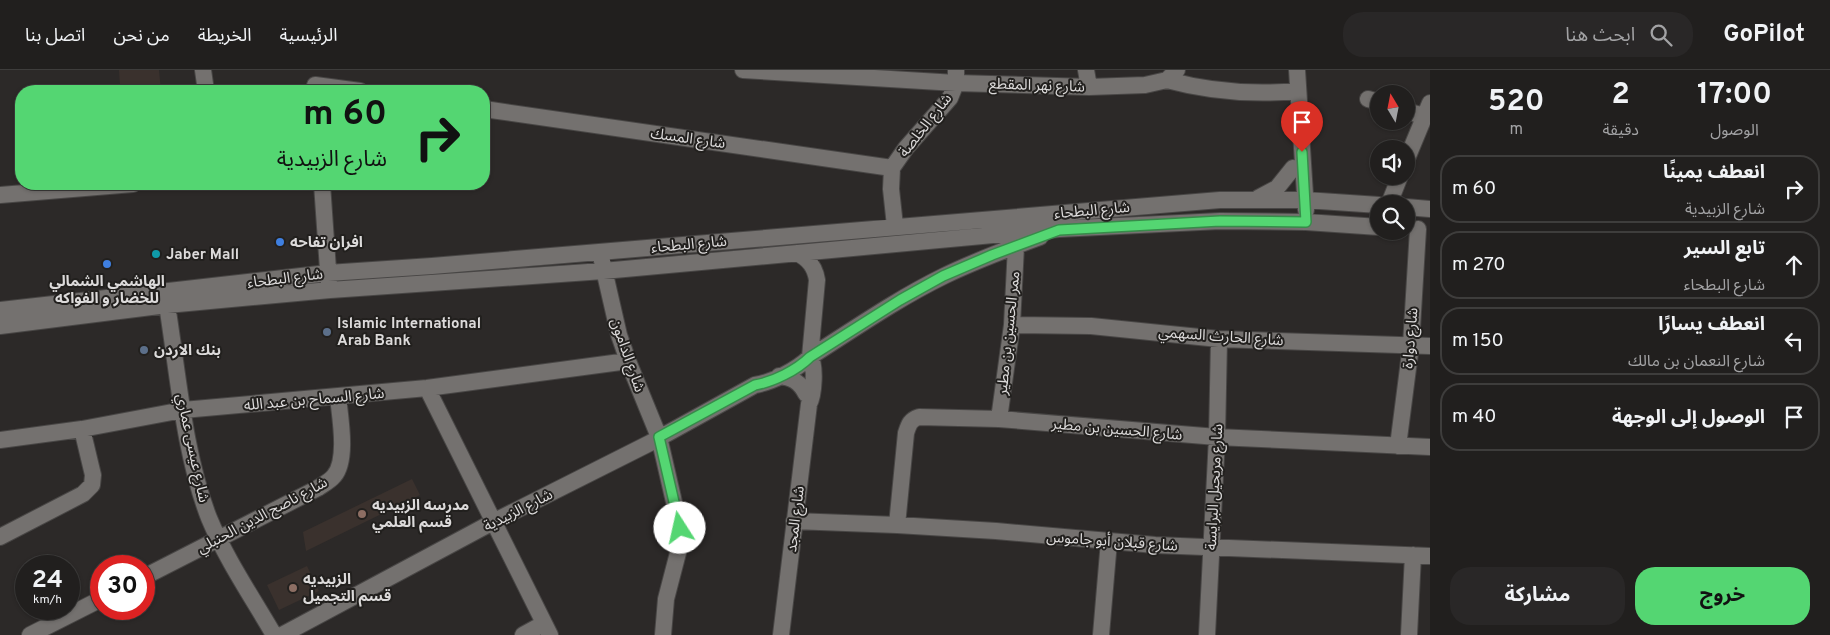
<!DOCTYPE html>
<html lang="ar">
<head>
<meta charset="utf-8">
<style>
  :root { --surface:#211f1e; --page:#292727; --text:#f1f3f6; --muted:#a2a2a4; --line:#3e3d3c; --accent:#54d672 }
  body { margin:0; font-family:Overpass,"Noto Sans Arabic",sans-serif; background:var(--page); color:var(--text); direction:rtl; height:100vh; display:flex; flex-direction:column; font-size:19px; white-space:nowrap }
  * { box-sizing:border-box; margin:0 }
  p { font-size:16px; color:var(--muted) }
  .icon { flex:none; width:28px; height:28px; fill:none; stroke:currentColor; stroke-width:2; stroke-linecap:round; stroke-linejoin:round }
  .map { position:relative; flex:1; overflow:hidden; direction:ltr }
  .details { display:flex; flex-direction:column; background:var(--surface); width:400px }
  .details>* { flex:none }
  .hud { position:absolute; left:15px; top:15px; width:475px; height:105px; border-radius:20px; box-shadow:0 1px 4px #0004,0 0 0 1px var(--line); direction:rtl; background:#54d672; color:#111; overflow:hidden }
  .needle { width:32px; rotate:350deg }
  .controls { position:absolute; left:1370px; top:15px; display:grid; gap:10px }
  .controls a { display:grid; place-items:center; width:45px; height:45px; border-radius:50%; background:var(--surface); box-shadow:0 1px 4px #0004,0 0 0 1px var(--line); font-size:25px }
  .speed { position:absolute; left:15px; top:485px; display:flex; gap:10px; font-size:25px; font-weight:700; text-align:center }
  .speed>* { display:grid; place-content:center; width:65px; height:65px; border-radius:50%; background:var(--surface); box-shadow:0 1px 4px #0004,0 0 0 1px var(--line); line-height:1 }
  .speed small { font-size:12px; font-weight:400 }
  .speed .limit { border:8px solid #d22; background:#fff; color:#111 }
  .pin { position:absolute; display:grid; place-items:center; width:42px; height:42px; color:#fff; margin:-51px -21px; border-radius:50% 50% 50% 0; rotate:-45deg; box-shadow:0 0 5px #0007 }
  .pin .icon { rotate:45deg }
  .me { position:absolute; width:55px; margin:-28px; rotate:350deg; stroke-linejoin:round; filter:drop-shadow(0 0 4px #0008) }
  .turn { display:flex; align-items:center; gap:18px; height:105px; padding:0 20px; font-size:22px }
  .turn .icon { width:65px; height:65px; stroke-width:2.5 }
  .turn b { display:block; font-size:35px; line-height:42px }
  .eta { display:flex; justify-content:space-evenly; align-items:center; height:85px; text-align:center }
  .eta b { font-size:30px; font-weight:700; line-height:35px }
  .action { display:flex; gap:10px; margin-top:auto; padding:10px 20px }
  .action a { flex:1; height:58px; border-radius:20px; background:var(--accent); color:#111; font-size:20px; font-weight:700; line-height:58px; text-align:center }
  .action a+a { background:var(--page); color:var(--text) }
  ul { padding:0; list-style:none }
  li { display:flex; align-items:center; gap:15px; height:68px; margin:0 10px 8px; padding:0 10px; border:2px solid var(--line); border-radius:20px }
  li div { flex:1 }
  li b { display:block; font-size:19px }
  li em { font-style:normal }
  header { display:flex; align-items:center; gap:30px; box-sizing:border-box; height:70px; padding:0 25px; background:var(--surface); border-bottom:1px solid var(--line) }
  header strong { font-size:24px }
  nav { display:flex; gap:28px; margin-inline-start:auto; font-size:18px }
  .search { width:350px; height:45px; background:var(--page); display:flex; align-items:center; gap:12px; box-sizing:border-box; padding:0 18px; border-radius:20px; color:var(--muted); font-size:19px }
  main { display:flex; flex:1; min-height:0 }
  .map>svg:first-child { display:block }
  .built { fill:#3a312d }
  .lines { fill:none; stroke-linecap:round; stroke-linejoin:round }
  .minor-casing { stroke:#484645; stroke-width:18 }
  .minor { stroke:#74716f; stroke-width:16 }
  .route-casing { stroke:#378b4a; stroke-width:12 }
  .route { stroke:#54d672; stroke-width:9 }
  .shop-dot { fill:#3f7fe0; stroke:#22201e; stroke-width:2 }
  .culture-dot { fill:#0f9aa8; stroke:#22201e; stroke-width:2 }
  .service-dot { fill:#5c6f8a; stroke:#22201e; stroke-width:2 }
  .education-dot { fill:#8d6e63; stroke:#22201e; stroke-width:2 }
  .labels { text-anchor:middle; stroke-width:4; stroke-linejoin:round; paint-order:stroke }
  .street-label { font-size:15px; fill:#dcdada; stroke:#22201e }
  .poi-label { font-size:15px; font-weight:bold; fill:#dcdada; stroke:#22201e; text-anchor:start }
</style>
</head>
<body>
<header>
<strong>GoPilot</strong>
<div class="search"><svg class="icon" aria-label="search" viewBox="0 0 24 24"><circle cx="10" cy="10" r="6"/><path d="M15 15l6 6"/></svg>ابحث هنا</div>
<nav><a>الرئيسية</a><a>الخريطة</a><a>من نحن</a><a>اتصل بنا</a></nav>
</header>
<main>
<section class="details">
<div class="eta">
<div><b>17:00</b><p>الوصول</p></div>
<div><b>2</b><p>دقيقة</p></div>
<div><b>520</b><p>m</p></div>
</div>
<ul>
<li><svg class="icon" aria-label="right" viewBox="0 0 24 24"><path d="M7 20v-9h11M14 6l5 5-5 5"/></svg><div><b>انعطف يمينًا</b><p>شارع الزبيدية</p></div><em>60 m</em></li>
<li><svg class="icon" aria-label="ahead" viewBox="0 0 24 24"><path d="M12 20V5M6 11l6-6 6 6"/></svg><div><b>تابع السير</b><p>شارع البطحاء</p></div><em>270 m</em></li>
<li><svg class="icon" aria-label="left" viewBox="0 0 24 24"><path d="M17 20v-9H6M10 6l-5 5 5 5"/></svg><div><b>انعطف يسارًا</b><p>شارع النعمان بن مالك</p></div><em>150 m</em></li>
<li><svg class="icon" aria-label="arrive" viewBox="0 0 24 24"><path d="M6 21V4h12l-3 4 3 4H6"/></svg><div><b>الوصول إلى الوجهة</b></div><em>40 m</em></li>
</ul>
<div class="action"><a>خروج</a><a>مشاركة</a></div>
</section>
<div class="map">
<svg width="1430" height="565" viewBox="0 0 1430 565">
  <rect width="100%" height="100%" fill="#2c2928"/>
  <!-- built -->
  <path class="built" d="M119,0H159L161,21H101L100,17L120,15Z
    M412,409L420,425L306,481L303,462Z
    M307,496L319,521L279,540L267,515Z"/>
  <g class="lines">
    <!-- minor casing -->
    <g class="minor-casing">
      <path id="minor" d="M203,0L206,21
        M743,0L956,13L1089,17L1145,15L1167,10L1177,0
        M1086,0L1089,17
        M1297,0L1306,140
        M1167,10C1211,22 1253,25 1298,21
        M315,15L360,21
        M1368,29L1379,32
        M484,39L892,98
        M1406,41L1424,46
        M1406,91L1430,33
        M322,114L329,214
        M0,125L133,114
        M1258,128L1277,118L1293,98
        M1389,134L1400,106
        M1406,137L1430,139
        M895,156L891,119L892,98L906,78L950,28L956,13V0
        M797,183C809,189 815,197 817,210L810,287L808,294
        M602,191L619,265L628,291L659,367L680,458L679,479L666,529L663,565
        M167,235C178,303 184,384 209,448C226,489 252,527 274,565
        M0,240L328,203L432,196L1220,130H1305L1379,135
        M1012,255L1091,256L1219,269L1430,276
        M0,256L167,235L330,220L603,201L1059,159L1220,151L1306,152L1379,157
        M779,306C792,307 800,312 806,324
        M427,318L550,565
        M999,349L1012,255L1016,176
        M0,370L82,359L183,340L427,318L628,291
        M1398,376L1411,275L1418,159
        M794,451L897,455L996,461L1155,475L1430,486
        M897,455L906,363C909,354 910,350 919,347L999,349L1217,367L1430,377
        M0,467L83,424L92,415L93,405L82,359
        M144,507L318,418C324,414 330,411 334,406C348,390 340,347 338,327
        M30,565L101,529
        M282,565L493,452L650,373L755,315C773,312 796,300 810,287C854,259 897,229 944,206C975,191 1007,179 1040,167
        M523,565L543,554
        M781,565L809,334C814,325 816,295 810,287
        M1101,565L1109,471
        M1207,565L1217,367L1219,269
        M1409,565L1413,485"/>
    </g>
    <!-- minor -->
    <use href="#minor" class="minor"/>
  </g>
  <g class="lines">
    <!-- route casing -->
    <g class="route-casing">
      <path id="route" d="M680,458L659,367L755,315C773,312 797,300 810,287L900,230L943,206L992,185L1059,160L1220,151L1306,152L1302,82"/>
    </g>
    <!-- route -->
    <use href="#route" class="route"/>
  </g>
  <!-- markers -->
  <g class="shop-dot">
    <circle cx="280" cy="172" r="5"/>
    <circle cx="107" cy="194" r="5"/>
  </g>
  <circle class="culture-dot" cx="156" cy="184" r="5"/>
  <g class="service-dot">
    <circle cx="327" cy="262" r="5"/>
    <circle cx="144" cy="280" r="5"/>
  </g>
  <g class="education-dot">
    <circle cx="362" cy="444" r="5"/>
    <circle cx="293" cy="518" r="5"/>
  </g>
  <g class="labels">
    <!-- street labels -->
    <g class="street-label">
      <text transform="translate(1037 15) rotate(2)" y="5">شارع نهر المقطع</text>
      <text transform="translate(925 55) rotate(-52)" y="5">شارع الخلصة</text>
      <text transform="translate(688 68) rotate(8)" y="5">شارع المسك</text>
      <text transform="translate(1092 140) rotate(-5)" y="5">شارع البطحاء</text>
      <text transform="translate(689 174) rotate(-5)" y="5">شارع البطحاء</text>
      <text transform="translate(285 208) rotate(-7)" y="5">شارع البطحاء</text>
      <text transform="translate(1008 263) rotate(-84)" y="5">ممر الحسين بن مطير</text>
      <text transform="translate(1221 266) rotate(4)" y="5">شارع الحارث السهمي</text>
      <text transform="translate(1410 268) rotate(-85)" y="5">شارع دوارة</text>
      <text transform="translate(628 285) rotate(71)" y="5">شارع الدامون</text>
      <text transform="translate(314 329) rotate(-5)" y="5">شارع السماح بن عبد الله</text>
      <text transform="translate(1117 359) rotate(5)" y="5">شارع الحسين بن مطير</text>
      <text transform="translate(193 378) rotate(78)" y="5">شارع عيسى عماري</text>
      <text transform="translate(1214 417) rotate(-87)" y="5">شارع مريحيل البرايسة</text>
      <text transform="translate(518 440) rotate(-27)" y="5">شارع الزبيدية</text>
      <text transform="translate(262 445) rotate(-28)" y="5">شارع ناصح الدين الحنبلي</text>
      <text transform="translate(795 449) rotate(-83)" y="5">شارع المجد</text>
      <text transform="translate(1112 471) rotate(4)" y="5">شارع قبلان أبو جاموس</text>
    </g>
    <!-- poi labels -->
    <g class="poi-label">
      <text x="290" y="177">افران تفاحه</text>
      <text x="166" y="189">Jaber Mall</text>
      <text x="107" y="216" text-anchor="middle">الهاشمي الشمالي<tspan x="107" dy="17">للخضار و الفواكه</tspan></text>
      <text x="337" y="258">Islamic International<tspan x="337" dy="17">Arab Bank</tspan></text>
      <text x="154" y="285">بنك الاردن</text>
      <text x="372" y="440">مدرسه الزبيديه<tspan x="372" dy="17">قسم العلمي</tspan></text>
      <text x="303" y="514">الزبيديه<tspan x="303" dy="17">قسم التجميل</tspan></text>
    </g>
  </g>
</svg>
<div class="controls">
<a><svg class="needle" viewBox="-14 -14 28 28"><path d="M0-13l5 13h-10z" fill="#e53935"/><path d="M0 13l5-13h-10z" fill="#a2a2a4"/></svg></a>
<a><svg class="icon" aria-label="sound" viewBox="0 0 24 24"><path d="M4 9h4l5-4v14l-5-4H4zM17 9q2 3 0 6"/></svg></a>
<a><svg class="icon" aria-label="search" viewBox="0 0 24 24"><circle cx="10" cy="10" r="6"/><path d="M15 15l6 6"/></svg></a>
</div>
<div class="speed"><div>24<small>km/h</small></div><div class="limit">30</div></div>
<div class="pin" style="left:1302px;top:82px;background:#d93025"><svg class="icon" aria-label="arrive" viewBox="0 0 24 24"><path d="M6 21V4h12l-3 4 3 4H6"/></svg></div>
<svg class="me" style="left:680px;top:458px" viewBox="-20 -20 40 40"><circle r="19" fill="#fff"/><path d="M0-13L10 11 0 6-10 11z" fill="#54d672"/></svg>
<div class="hud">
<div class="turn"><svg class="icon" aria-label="right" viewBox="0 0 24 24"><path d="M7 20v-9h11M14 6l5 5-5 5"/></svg><div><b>60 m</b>شارع الزبيدية</div></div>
</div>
</div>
</main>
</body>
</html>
